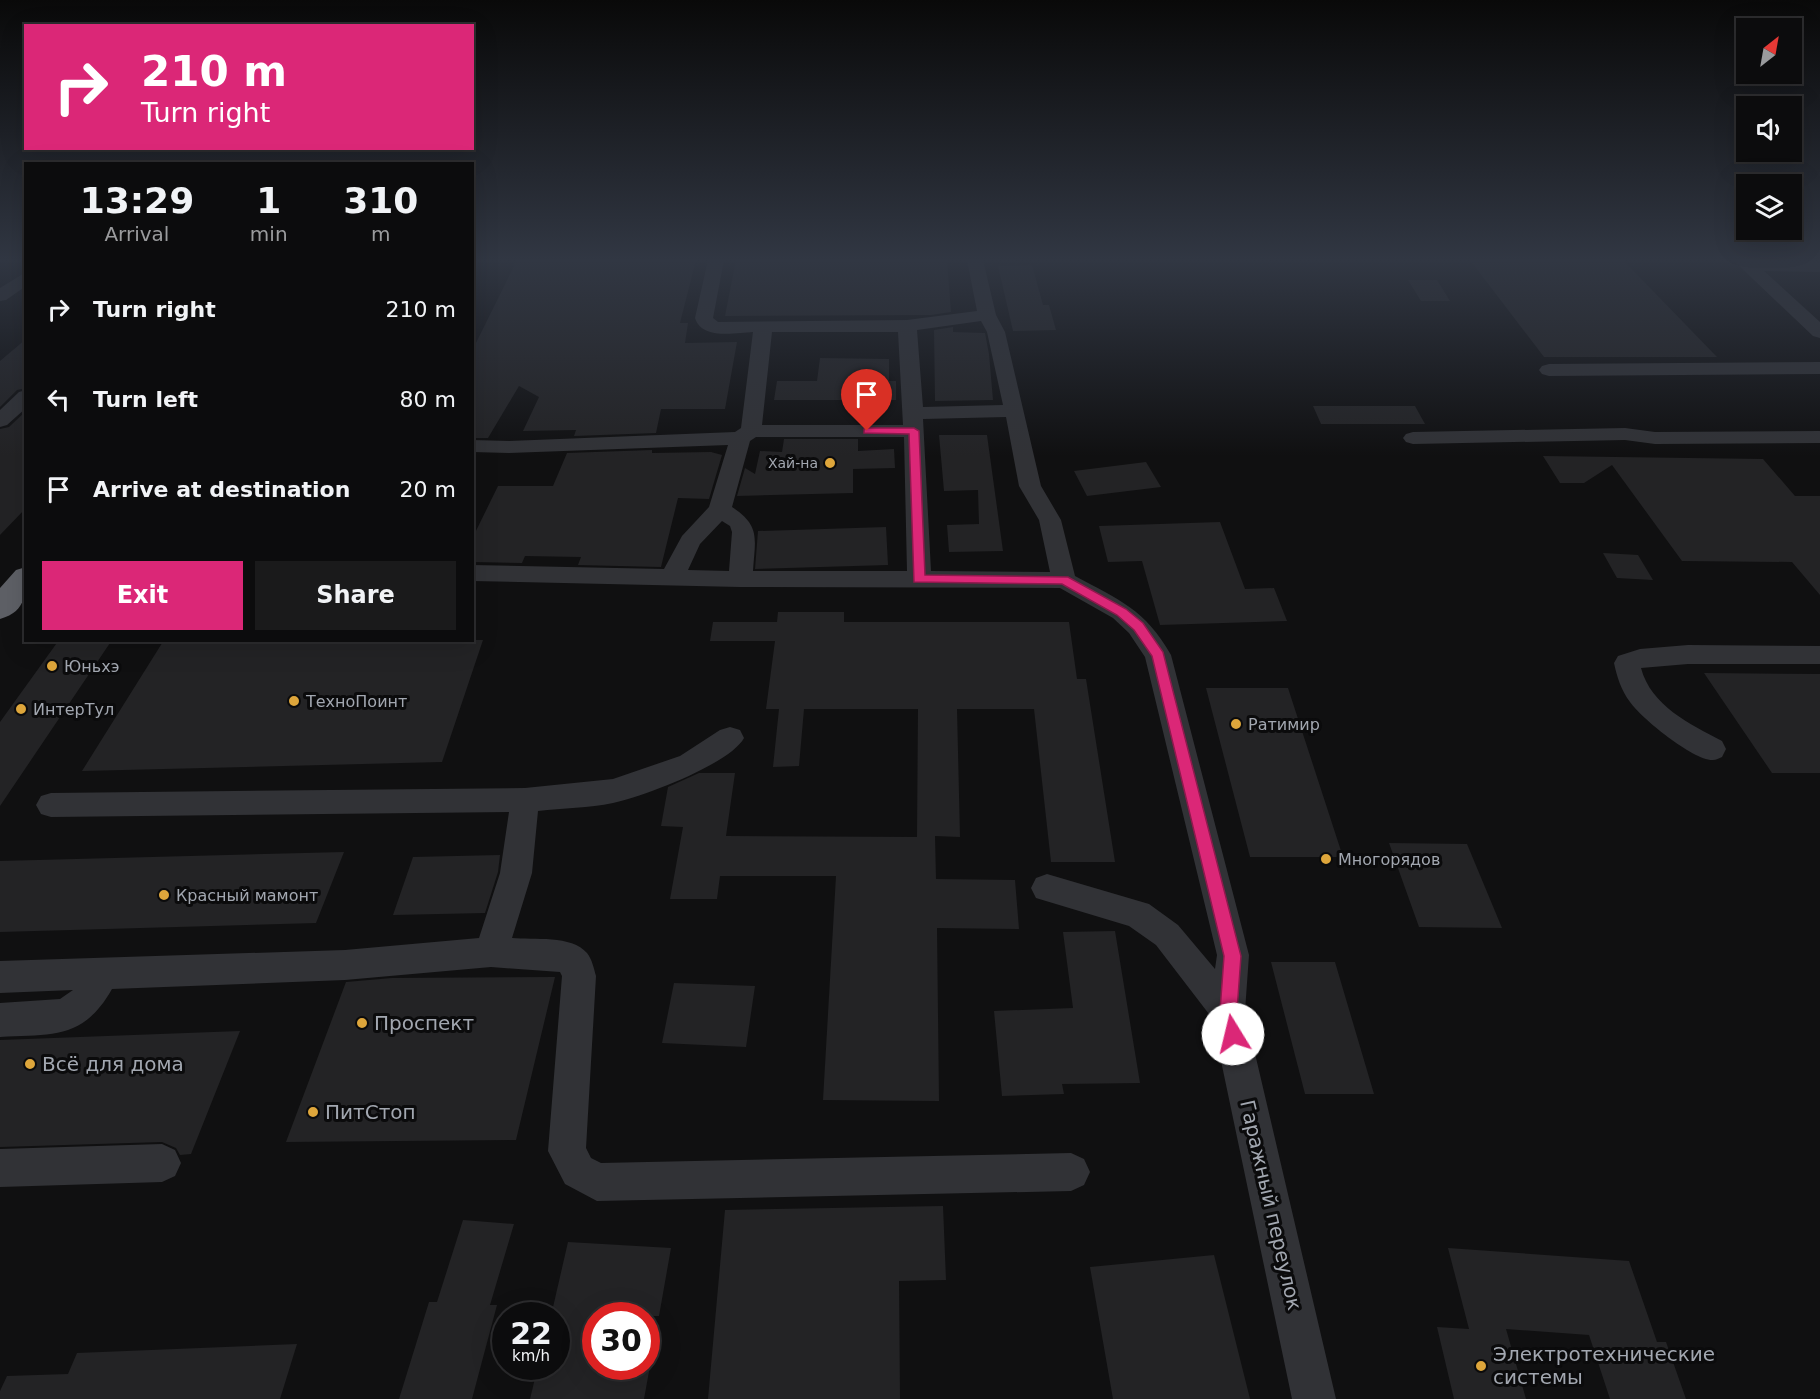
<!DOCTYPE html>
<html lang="en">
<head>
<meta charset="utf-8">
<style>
  :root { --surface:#0c0c0d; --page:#1a1a1b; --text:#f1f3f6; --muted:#9a9b9d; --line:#2c2c2e; --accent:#db2777 }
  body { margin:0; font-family:"DejaVu Sans",sans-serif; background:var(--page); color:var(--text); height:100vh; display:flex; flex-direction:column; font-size:22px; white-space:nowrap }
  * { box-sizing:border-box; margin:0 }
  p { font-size:20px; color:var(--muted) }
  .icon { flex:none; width:33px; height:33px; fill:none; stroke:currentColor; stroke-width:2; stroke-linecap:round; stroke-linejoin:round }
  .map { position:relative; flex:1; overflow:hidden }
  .side { position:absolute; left:24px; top:162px; width:450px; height:480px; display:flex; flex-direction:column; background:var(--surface); border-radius:0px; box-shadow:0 6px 24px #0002,0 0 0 2px var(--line) }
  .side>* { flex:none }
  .guide { position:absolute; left:24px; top:24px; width:450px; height:126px; border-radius:0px; box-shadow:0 6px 24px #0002,0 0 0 2px var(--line); background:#db2777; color:#fff; overflow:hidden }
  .needle { width:39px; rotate:31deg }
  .buttons { position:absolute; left:1736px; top:18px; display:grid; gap:12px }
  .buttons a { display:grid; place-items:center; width:66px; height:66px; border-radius:0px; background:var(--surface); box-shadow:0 6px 24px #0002,0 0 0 2px var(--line); font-size:30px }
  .speed { position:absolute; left:492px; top:1302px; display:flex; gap:12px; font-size:30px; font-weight:700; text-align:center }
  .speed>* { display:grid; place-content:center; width:78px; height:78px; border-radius:50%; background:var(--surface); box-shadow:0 6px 24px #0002,0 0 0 2px var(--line); line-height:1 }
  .speed small { font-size:15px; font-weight:400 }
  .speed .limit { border:9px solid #d22; background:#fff; color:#111 }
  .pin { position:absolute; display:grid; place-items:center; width:51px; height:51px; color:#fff; margin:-62px -26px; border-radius:50% 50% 50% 0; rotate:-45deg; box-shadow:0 0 6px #0007 }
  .pin .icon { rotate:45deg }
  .me { position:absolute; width:66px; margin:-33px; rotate:351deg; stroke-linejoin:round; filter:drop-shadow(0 0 4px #0008) }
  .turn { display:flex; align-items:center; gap:21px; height:126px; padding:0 18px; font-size:27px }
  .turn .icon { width:78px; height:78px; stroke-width:2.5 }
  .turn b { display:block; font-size:42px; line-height:51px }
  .eta { display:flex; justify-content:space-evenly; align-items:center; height:102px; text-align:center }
  .eta b { font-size:36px; font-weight:700; line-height:42px }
  .action { display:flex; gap:12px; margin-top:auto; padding:12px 18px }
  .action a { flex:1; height:69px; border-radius:0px; background:var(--accent); color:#fff; font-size:24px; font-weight:700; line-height:69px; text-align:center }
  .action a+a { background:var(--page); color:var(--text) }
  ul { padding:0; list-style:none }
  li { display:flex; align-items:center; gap:18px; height:90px; padding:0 18px }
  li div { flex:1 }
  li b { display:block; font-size:22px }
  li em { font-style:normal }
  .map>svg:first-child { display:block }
  .building { fill:#232325 }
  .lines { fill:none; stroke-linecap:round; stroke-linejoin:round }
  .minor { fill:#313236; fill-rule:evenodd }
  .highway { fill:#5e6066; fill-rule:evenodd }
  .route { fill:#db2777; stroke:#8e194d; stroke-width:1.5 }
  .poi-dot { fill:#dea63b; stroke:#0b0b0c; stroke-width:2 }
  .labels { text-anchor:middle; stroke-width:6; stroke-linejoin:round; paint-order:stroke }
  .far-poi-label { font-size:14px; fill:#a2a7b0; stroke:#0b0b0c; text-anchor:end }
  .poi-label { font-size:16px; fill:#a2a7b0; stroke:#0b0b0c; text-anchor:start }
  .near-poi-label { font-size:20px; fill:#a2a7b0; stroke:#0b0b0c; text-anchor:start }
  .near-street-label { font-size:20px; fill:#a2a7b0; stroke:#0b0b0c }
</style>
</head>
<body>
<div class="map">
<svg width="1820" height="1399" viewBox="0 0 1820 1399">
  <rect width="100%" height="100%" fill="#101011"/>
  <!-- building -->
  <path class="building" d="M517,260H696L680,323H688L685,343L737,342L725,409H661L656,433L574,436L576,430L523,431L539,397L519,386L488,438H472V351Z
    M736,260H947L951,312L931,315L725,316Z
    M1470,260H1623L1717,357H1544Z
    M1032,265L1043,305H1049L1056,330L1013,331L998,266Z
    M1408,280H1437L1450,301H1421Z
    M953,327V332L985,333L989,354L993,400L935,401L934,330Z
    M26,339V388L17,390L0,407V361Z
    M820,358L889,359V381H896V400H774L777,381H817Z
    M1313,406H1415L1425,424H1321Z
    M26,411V508L0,535V429L9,427Z
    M939,435H987L1003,551L949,552L947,525L979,524L978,490L944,491Z
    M784,439H858V451L894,449L895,468L853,469V493L737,496L745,468L755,474L760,451L782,452Z
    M652,450V453L711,452L722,455L709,499L678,498L661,567L578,565L581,557L525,556L522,563L472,562V539L498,486H553L567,453Z
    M1543,456L1763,459L1795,496H1820V595L1792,562L1682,561L1612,465L1584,483H1560Z
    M1146,462L1161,487L1087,496L1074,471Z
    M1220,522L1245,589L1274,588L1287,621L1160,625L1142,561L1108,562L1099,526Z
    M886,527L888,565L755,569L758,531Z
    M1603,553L1638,555L1653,580L1617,578Z
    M778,612H844V622H1069L1077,679H1086L1115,862H1051L1034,709H957L960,837L935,836L936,879L1015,880L1019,929L937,928L939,1101L823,1100L836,876H720L717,899H670L683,827L661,826L668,787L699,773H735L726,836L917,837L918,709H804L799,766L773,767L779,709H766L775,641H710L713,622H777Z
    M59,640H112L0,806V722Z
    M164,640H483L442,762L82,771Z
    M1704,673L1820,674V773H1772Z
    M1206,688H1288L1343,857H1250Z
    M1389,843L1467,844L1502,928L1419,927Z
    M344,852L316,923L0,932V861Z
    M500,855L498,872L485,913L393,915L413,857Z
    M1115,931L1140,1083L1062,1084L1064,1094L1002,1096L994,1011L1073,1008L1063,932Z
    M1271,962H1335L1374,1094H1305Z
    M555,977L516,1140L286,1142L346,982L392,978Z
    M674,983L755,986L746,1047L662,1043Z
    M240,1031L191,1154L180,1155L176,1148L162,1142L0,1147V1040Z
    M943,1206L946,1280L899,1281L900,1399H708L725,1210Z
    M463,1220L514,1224L490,1305H497L472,1399H399L429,1302H437Z
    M568,1242L671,1248L659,1316H596V1366H650L644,1399H530L538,1366H556V1316H551Z
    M1448,1248L1629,1261L1657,1342H1666L1686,1399H1610L1589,1335L1506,1329L1526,1399H1454L1437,1327L1469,1329Z
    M1214,1255L1250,1399H1113L1090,1267Z
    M297,1344L280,1399H0V1391L7,1376L68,1374L77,1353Z"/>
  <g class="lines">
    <!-- minor -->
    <path class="minor" d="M708,260H724L713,318L718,322L907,320L977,311L967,260H983L996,315L1005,332L1041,486L1061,520L1075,576C1118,599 1146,610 1171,655L1249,955L1245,1011L1336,1399H1292L1212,1018L1156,945L1129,926L1036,898L1031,888L1036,878L1047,874L1149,904L1178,925L1215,969L1217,955L1145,657L1129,633L1113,618L1060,588L740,587L472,581V565L664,569L682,536L709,507L728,445L509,453L472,452V440L509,441L735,432L741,428L753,332C735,333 702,340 695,318ZM981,321L987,332L1003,405L923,407L917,330ZM772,332H898L903,425H762ZM1006,417L1019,486L1039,520L1050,572L931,571L923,419ZM756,437H904L907,571H753C755,539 761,526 732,507L750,441ZM722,521L730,526L732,532L729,571L688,570L700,544Z
      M1733,260L1820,262V272L1764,271L1820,322V338L1813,336Z
      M26,272V286L6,300L0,301V288Z
      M1820,362V374L1549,376L1542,374L1539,370L1542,366L1549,364Z
      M26,390V408L7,425L0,427V410L19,392Z
      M1625,428L1655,432L1820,431V443L1655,444L1625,440L1413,444L1406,442L1403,438L1406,434L1413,432Z
      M1688,645L1820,646V664H1688L1641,668C1651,706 1690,724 1722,741L1726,749L1722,757C1719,758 1716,760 1713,760C1694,761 1641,718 1630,702C1621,690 1617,677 1614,663L1618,656L1640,649Z
      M730,727L740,730L744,738C730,764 642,797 613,803C589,808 563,808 538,811L532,873L512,938C533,940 572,935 587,953C592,959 594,969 596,976L586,1148L591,1158L601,1163L1071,1153L1084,1159L1090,1172L1084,1185L1071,1191L597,1201L565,1184L548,1151L562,976L560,972L491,967L345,980L112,989C83,1040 53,1034 0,1037V1003L60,999L73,990L0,993V961L345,950L479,938L500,873L509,812L51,817L41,814L36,805L41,796L51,793L525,788L613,779L680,756L720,730Z
      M162,1144L175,1150L181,1163L175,1176L162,1182L0,1187V1149Z"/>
    <!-- highway -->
    <path class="highway" d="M26,567C26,591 28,611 0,619V588L16,570Z"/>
  </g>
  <!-- sky -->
  <linearGradient id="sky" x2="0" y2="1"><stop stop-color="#090909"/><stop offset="0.57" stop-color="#313743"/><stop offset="1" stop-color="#313743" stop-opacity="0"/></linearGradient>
  <rect width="1820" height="456" fill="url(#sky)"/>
  <!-- route -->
  <path class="route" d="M867,428H914L919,431L925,575L1068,577L1126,609L1143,623L1163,652L1241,956L1237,1011L1242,1034L1240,1040L1233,1042L1227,1040L1220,1011L1224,956L1152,656L1134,630L1117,615L1062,584L914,582L909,434L864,433V429Z"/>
  <!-- markers -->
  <g class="poi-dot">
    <circle cx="830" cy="463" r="6"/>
    <circle cx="52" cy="666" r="6"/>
    <circle cx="294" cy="701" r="6"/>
    <circle cx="21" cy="709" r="6"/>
    <circle cx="1236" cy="724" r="6"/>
    <circle cx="1326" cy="859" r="6"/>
    <circle cx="164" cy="895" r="6"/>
    <circle cx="362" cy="1023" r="6"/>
    <circle cx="30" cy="1064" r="6"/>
    <circle cx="313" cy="1112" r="6"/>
    <circle cx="1481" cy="1366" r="6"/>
  </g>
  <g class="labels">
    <!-- far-poi labels -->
    <g class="far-poi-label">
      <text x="818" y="468">Хай-на</text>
    </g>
    <!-- poi labels -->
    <g class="poi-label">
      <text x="64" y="672">Юньхэ</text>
      <text x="306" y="707">ТехноПоинт</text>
      <text x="33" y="715">ИнтерТул</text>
      <text x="1248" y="730">Ратимир</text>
      <text x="1338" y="865">Многорядов</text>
      <text x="176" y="901">Красный мамонт</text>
    </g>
    <!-- near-poi labels -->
    <g class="near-poi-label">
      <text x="374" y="1030">Проспект</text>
      <text x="42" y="1071">Всё для дома</text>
      <text x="325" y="1119">ПитСтоп</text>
      <text x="1493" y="1361">Электротехнические<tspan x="1493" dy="23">системы</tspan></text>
    </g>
    <!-- near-street labels -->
    <g class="near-street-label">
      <text transform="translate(1271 1205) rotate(77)" y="7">Гаражный переулок</text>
    </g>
  </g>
</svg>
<div class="buttons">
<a><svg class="needle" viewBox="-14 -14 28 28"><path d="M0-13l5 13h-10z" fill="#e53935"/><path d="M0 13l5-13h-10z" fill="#9a9b9d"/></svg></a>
<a><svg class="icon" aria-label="sound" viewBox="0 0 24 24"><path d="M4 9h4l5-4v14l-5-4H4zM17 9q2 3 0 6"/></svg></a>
<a><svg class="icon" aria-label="layers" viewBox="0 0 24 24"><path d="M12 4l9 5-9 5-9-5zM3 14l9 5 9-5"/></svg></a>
</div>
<div class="speed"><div>22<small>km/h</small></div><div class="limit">30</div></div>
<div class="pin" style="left:867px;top:431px;background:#d93025"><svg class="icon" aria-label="arrive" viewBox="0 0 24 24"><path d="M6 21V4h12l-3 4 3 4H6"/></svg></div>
<svg class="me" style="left:1233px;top:1034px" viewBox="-20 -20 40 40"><circle r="19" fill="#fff"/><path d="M0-13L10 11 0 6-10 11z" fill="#db2777"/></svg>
<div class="guide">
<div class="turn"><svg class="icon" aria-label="right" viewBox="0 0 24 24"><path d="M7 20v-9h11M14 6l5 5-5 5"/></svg><div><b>210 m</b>Turn right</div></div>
</div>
<section class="side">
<div class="eta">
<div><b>13:29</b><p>Arrival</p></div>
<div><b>1</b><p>min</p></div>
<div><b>310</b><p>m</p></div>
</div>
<ul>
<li><svg class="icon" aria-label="right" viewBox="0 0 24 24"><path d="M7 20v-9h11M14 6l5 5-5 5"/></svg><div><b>Turn right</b></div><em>210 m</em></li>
<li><svg class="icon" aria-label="left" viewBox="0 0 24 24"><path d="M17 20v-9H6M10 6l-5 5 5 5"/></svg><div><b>Turn left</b></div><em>80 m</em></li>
<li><svg class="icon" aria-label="arrive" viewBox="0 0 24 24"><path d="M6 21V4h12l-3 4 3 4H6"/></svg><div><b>Arrive at destination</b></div><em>20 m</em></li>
</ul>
<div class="action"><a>Exit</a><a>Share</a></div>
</section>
</div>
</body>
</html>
